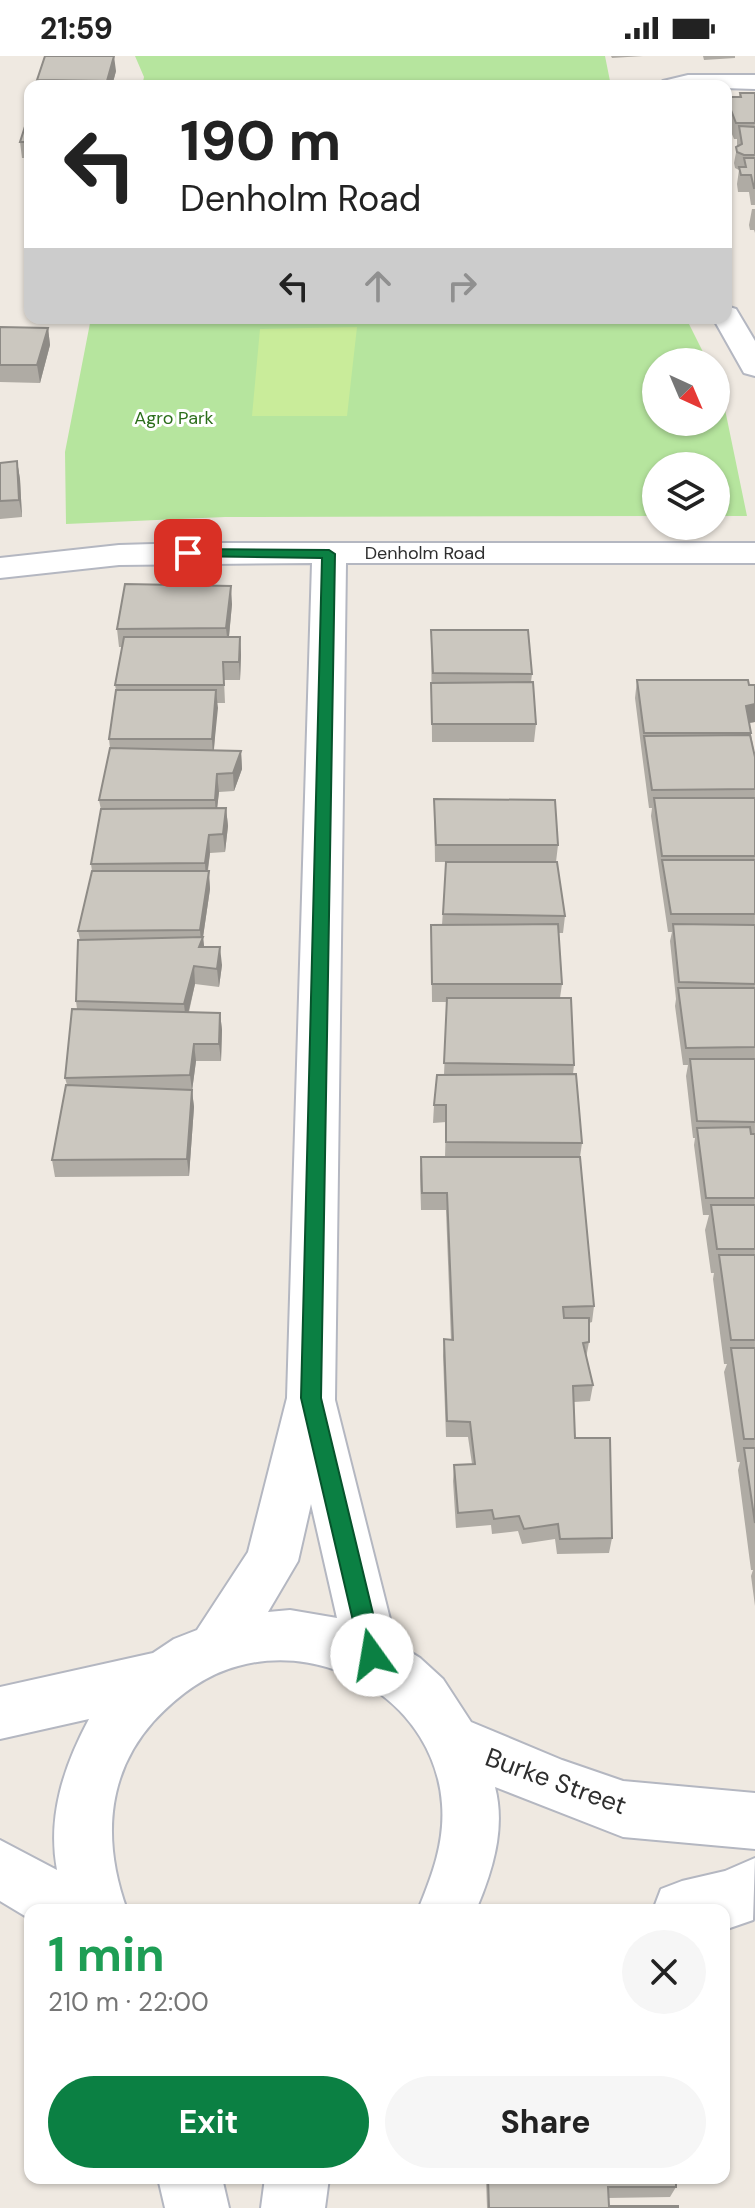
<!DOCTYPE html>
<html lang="en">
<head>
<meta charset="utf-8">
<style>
  :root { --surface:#fff; --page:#f6f6f6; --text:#222; --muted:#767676; --accent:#0b8043 }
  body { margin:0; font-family:"DM Sans",sans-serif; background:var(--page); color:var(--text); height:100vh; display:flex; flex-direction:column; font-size:30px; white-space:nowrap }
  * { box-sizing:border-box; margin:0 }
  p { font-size:26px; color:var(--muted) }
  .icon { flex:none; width:44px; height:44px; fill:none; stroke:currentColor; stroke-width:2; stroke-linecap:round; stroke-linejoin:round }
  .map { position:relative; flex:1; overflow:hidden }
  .panel { position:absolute; left:24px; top:1848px; width:706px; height:280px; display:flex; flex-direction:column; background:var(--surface); border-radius:16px; box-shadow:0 2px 6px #0004 }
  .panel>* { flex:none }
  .top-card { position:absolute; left:24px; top:24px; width:708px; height:244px; border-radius:16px; box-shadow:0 2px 6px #0004; background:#fff; color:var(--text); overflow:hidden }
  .needle { width:52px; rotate:136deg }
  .fabs { position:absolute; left:642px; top:292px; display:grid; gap:16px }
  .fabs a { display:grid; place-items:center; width:88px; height:88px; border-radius:50%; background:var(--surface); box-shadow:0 2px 6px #0004; font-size:40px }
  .pin { position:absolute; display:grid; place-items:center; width:68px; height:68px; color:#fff; margin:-34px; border-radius:16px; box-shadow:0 4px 12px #0006 }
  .me { position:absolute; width:88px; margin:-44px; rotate:347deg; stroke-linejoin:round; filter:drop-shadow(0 0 6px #0008) }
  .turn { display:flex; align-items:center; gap:28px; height:168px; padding:0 24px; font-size:36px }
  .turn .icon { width:104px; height:104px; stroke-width:2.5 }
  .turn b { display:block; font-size:56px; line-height:68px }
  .lanes { display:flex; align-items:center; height:76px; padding:0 24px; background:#0003; justify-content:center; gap:40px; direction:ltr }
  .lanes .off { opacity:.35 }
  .round { display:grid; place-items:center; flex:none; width:84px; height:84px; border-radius:42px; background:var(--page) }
  .headline { display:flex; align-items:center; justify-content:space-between; height:136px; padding:0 24px }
  h1 { font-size:48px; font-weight:700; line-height:60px; color:#1e9e55 }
  .primary-button { display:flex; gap:16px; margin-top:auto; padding:16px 24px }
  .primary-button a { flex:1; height:92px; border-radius:48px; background:var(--accent); color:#fff; font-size:32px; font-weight:700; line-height:92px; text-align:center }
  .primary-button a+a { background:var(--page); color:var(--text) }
  .status { display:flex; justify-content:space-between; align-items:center; height:56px; padding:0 40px; background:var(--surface); direction:ltr }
  .status svg { height:22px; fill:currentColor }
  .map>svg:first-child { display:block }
  .green { fill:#b6e59e }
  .pitch { fill:#c9ec9a }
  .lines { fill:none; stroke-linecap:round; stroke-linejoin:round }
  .minor-casing { stroke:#b4b7c1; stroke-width:4 }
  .minor { fill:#fff; fill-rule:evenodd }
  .wall { fill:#afaba4 }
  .shaded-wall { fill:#8e8b86 }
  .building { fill:#cbc7bf; stroke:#8e8b86; stroke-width:2 }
  .route { fill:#0b8043; stroke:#07532c; stroke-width:2 }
  .labels { text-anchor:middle; stroke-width:6; stroke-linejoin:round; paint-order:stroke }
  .far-park-label { font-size:18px; fill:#2c6e1b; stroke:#fff }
  .far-street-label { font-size:18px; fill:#2e2e2e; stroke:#fff }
  .near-street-label { font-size:26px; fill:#2e2e2e; stroke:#fff }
</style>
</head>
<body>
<div class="status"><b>21:59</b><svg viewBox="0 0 49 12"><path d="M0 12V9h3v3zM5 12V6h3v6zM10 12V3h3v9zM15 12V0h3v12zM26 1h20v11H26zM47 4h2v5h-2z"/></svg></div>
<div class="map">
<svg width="755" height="2152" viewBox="0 0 755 2152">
  <rect width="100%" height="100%" fill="#efe9e1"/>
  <!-- green -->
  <path class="green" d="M135,0H605L611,30H142L144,21Z
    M91,262H686L708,306H656V366H716V322L721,334L747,460H716V410H656V460L225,461L66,468L65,396Z"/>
  <!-- pitch -->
  <path class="pitch" d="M357,271L347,360H252L260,273Z"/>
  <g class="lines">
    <!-- minor casing -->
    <g class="minor-casing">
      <path id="minor" d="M688,19H755V33L660,30L663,25Z
        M726,250L736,253L755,285V320L744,317L713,262H726Z
        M188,487H755V507H346L335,1344L396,1587L420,1602L443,1623L471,1666L562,1704L623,1725L755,1737V1793L623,1781L495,1731C506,1773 492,1816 476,1854H418C432,1820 445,1786 442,1748C435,1649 331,1584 238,1610C204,1619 176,1641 153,1666C105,1720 103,1788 127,1854H30V1863L0,1845V1784L57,1814C47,1760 64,1710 89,1663L0,1683V1631L153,1597L174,1583L197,1574L248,1496L287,1342L312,507L119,509L0,522V502L119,489ZM311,1448L337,1562L290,1554L268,1556L298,1505Z
        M755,1802L753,1864L724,1874V1854H653L661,1833L682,1825L725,1815Z
        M158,2122H222L229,2152H165Z
        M265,2122H329L325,2152H261Z"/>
    </g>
    <!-- minor -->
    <use href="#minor" class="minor"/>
  </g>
  <!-- wall -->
  <path class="wall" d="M611,0H643L612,2Z
    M703,0H735V2L704,4Z
    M116,15L112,30H38L37,24Z
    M740,37H755V149H751L749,136H738L737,128L739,114L735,112L734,107L737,91V83H734L726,64V41H739Z
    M30,58V102H22L20,86Z
    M752,153H755V177L754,174H750L749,169Z
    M0,271L48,272L50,289L40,327L0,326Z
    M17,405L20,423L22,461L0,463V407Z
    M232,548L229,581H240L241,599L240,624H224L225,647H217L214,694L241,695L242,713L234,735L219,736L217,752H226L228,770L225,796L210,797L208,815L210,833L203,881L204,891L222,909L219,931L195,928L189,956L220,957L222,974L221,1005H196L192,1035L194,1051L189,1120L55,1121L52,1104L67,1029L65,1022L77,953L76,945L80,884L78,875L92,815L91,808L101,754L99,744L110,692L109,683L116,634L115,629L122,591H119L117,573Z
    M431,574L532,618L531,626L536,668L534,686H432Z
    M637,624L755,629V666L749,667L755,701V1550L751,1520L753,1514H751L738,1414L740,1406H737L724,1316L727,1308H724L713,1223L714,1217H711L705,1174L709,1159H703L694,1089L695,1082H693L686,1020L688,1009H683L675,950L676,943L670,885L672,876H668L651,760L652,752H649L642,698L635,642Z
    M434,743L558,789L556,806L565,860L563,877H558L562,928L560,942L574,1009L573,1018L582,1087L580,1101L594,1250L592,1266L589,1267V1286L586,1302L593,1329L590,1345L574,1346L575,1382L612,1482L609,1497L557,1498L555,1483L522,1488L518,1475L492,1478L491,1469L456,1472L453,1425L454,1409L472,1408L468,1381H446L443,1300L444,1283L451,1284L446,1154H421L420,1119L421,1101H445L446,1066L433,1067L434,1049L444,1019L447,946H432L431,869H442L446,806H435Z
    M486,2122H676V2131L670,2141L608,2142L609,2150L678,2152H487Z"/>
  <!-- shaded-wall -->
  <path class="shaded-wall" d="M114,0L116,15L112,30H108L107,25Z
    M48,272L50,289L40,327L37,309Z
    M17,405L20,423L22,461L19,444Z
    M231,530L232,548L228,590L226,572Z
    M240,581L241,599L240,624L239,606Z
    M216,634L218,652L213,701L212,683Z
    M755,648V666L742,668L746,650Z
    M241,695L242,713L234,735L233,717Z
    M217,718L219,736L216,762L215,744Z
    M226,752L228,770L225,796L223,778Z
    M209,779L210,797L206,825L205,807Z
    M209,815L210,833L203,881L205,898L199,891L201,886L200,874Z
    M220,891L222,909L219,931L217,913Z
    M194,910L195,928L186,966L184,948Z
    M220,957L222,974L221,1005L219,988Z
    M194,988L196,1005L192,1035L194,1051L189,1120L187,1103L192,1035L190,1019Z"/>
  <!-- building -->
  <path class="building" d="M45,0H114L107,25L37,24Z
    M45,27H107L106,30H44Z
    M740,37H755V67H736L726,41H741Z
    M29,58H30V86H20Z
    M739,70L755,71V99H744L737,96L736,91L742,88Z
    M744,102H755V132H754L751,119H741L739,111H746Z
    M0,271L48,272L37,309H0Z
    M17,405L19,444L0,445V407Z
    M125,528L231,530L226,572L117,573Z
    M431,574H528L532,618L433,617Z
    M124,581H240L239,606H223L224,629H115Z
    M637,624H748L749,629H755V648L746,650L751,677H644Z
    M533,626L536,668H432L431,627Z
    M116,634H216L212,683H109Z
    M750,679L755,701V733L652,734L644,680Z
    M110,692L241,695L233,717L217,718L215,744H99Z
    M654,742H755V800H662Z
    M434,743L555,744L558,789H436Z
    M226,752L223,778L209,779L205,807L91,808L101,753Z
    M662,804H755V858H671Z
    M446,806H557L565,860L443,858Z
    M92,815H209L200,874L78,875Z
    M558,868L562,928H432L431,869Z
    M673,868L755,869V928L679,926Z
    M203,881L199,891H220L217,913L194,910L184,948L76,945L78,884Z
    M678,932H755V991L686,992Z
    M447,942H571L574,1009L444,1007Z
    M72,953L220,957L219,988H194L190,1019L65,1022Z
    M690,1003H755V1066L697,1065Z
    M576,1018L582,1087L446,1086V1049H434L437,1019Z
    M66,1029L192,1034L187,1103L52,1104Z
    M750,1071L751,1078H755V1142H706L697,1072Z
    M421,1101H580L594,1250L563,1251L564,1262H589V1286L583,1287L593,1329L573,1330L575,1382H610L612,1482L560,1483L558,1468L524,1473L519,1460L494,1463L492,1454L458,1457L454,1409L475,1408L470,1366L447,1365L444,1283L453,1284L447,1137H422Z
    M711,1149H755V1193H717Z
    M719,1199H755V1284H731Z
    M731,1292H755V1383H744Z
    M744,1392H755V1467Z
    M488,2122H676V2131H608L609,2150H678V2152H489Z"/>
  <!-- route -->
  <path class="route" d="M188,493L329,494L335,498L321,1342L383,1599L380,1607L372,1610L364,1607L361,1599L301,1342L322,502L183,500L181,497Z"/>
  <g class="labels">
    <!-- far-park labels -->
    <g class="far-park-label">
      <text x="174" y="368">Agro Park</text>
    </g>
    <!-- far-street labels -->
    <g class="far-street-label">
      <text x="425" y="503">Denholm Road</text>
    </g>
    <!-- near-street labels -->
    <g class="near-street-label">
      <text transform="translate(556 1725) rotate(20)" y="9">Burke Street</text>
    </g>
  </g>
</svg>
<div class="fabs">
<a><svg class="needle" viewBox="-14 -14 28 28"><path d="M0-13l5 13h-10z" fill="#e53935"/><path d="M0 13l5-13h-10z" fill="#767676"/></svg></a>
<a><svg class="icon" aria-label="layers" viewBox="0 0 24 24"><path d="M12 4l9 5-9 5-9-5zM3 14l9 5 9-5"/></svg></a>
</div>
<div class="pin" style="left:188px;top:497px;background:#d93025"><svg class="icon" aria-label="arrive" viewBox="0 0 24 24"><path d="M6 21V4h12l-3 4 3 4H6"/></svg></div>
<svg class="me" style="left:372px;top:1599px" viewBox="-20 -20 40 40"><circle r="19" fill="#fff"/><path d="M0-13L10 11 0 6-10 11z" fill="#0b8043"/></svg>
<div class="top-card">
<div class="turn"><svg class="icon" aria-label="left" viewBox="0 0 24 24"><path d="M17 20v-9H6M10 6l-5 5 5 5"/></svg><div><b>190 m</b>Denholm Road</div></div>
<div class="lanes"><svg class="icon" aria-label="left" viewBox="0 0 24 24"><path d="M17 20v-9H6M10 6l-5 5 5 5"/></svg><svg class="icon off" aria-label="ahead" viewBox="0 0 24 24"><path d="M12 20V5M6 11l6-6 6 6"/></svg><svg class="icon off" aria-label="right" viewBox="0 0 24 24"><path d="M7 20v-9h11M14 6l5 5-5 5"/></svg></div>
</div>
<section class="panel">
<div class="headline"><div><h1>1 min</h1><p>210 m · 22:00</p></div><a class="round"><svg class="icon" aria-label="close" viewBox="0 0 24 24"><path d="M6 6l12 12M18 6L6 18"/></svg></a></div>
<div class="primary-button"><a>Exit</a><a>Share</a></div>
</section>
</div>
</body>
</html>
